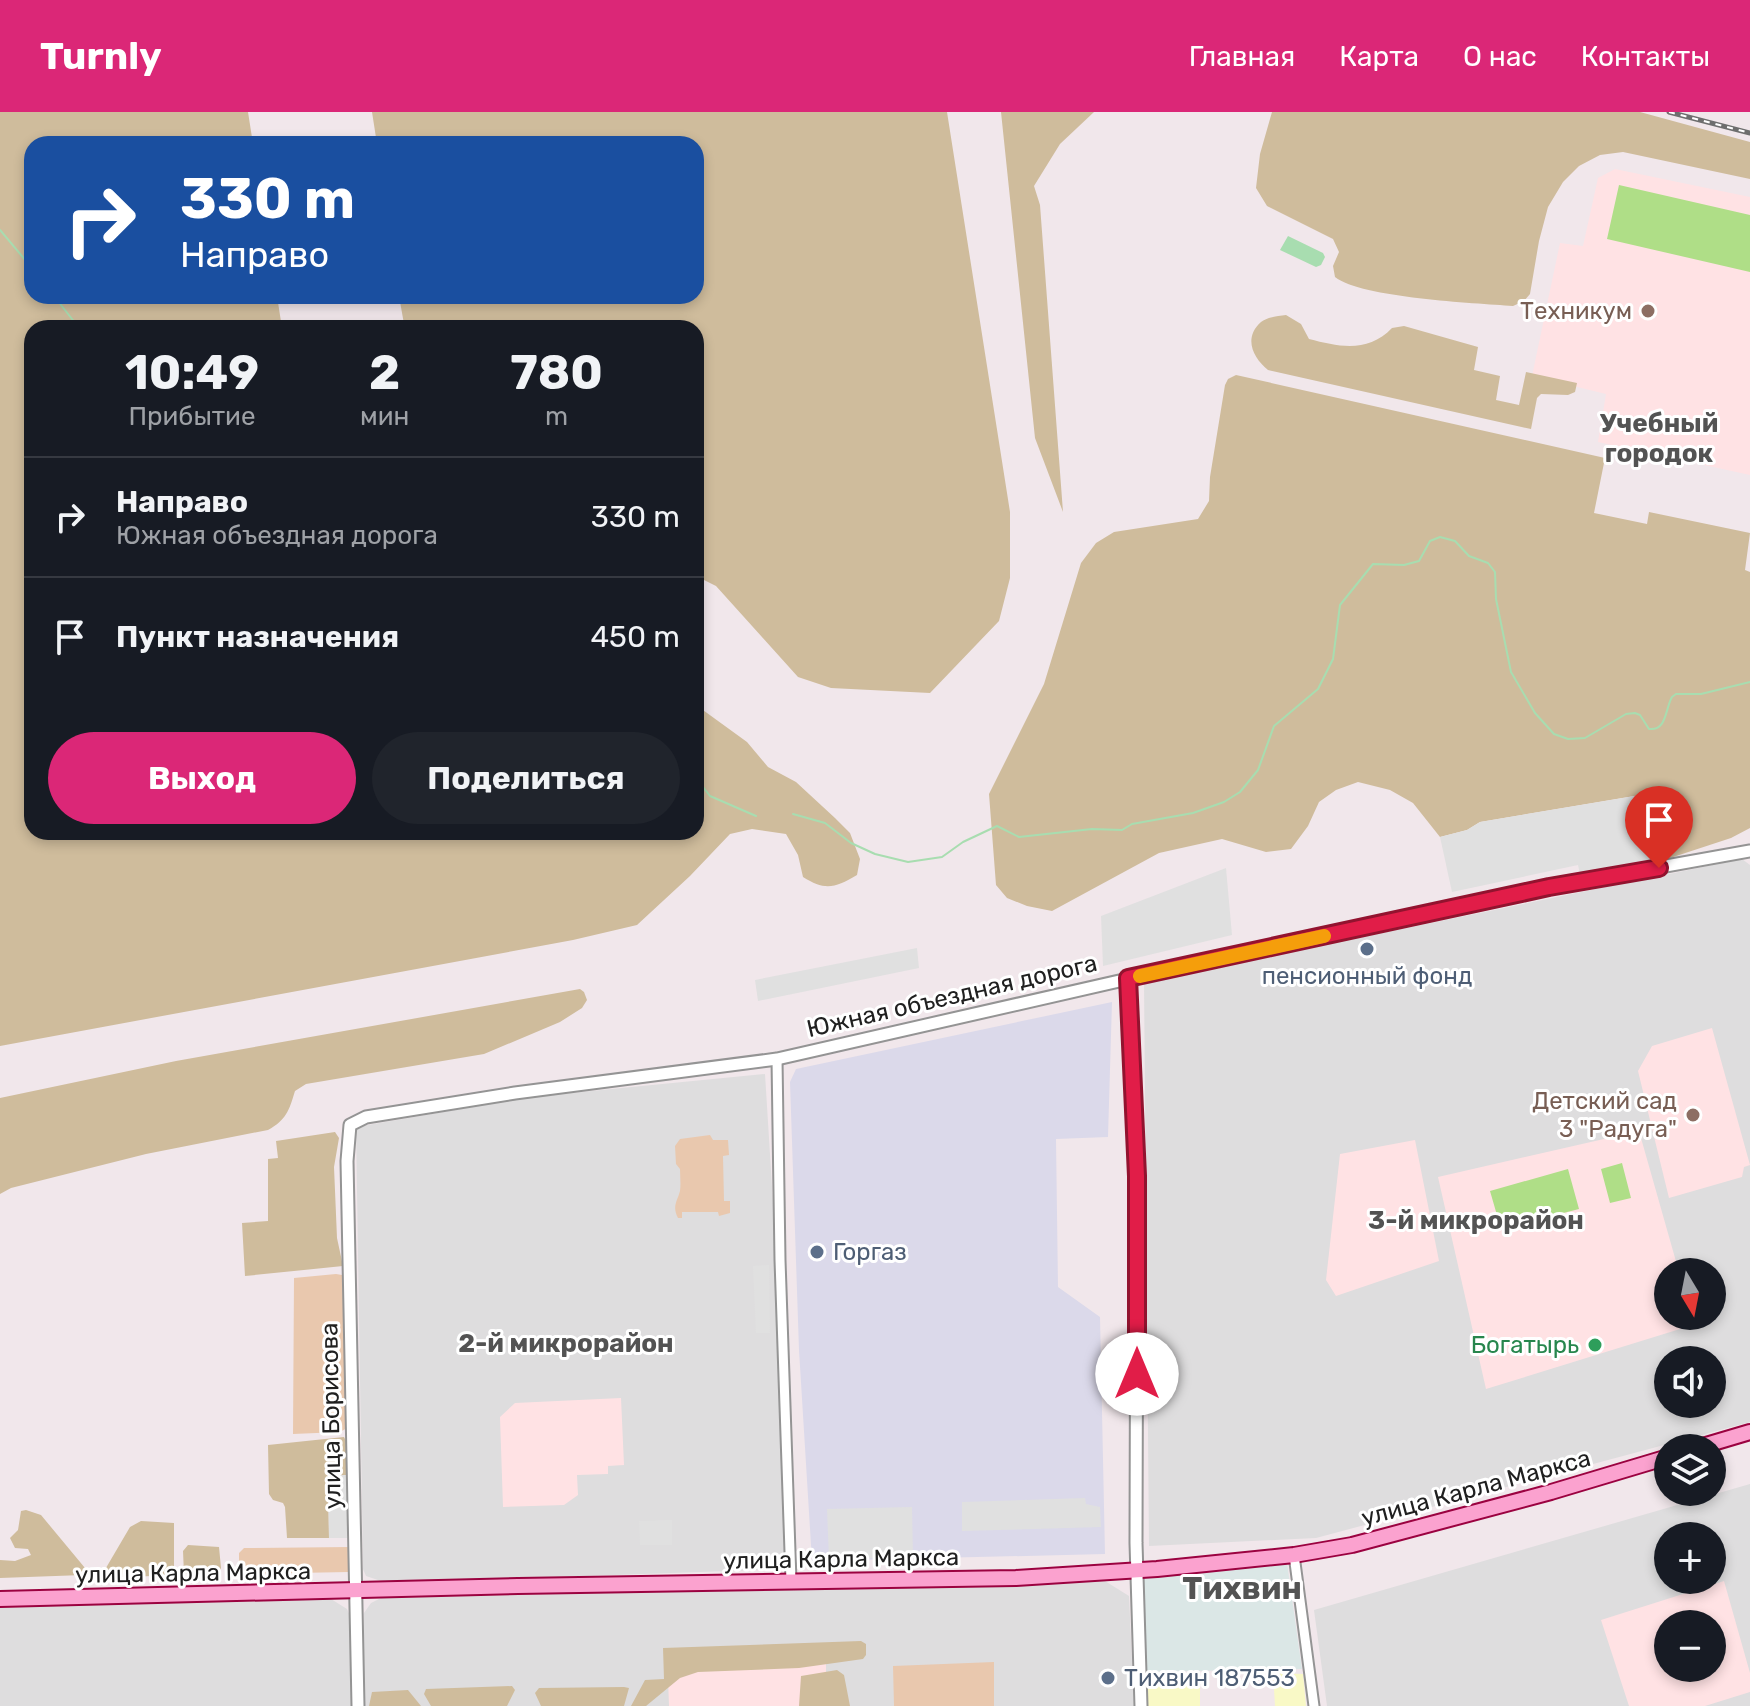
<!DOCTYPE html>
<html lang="ru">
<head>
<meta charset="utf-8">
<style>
  :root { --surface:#171b24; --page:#20242c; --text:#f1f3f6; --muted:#9ea1a6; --line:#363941; --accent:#db2777 }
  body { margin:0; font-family:Rubik,sans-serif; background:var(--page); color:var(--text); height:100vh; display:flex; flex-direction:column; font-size:30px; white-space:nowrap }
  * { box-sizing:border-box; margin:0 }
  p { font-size:26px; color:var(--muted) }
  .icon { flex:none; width:44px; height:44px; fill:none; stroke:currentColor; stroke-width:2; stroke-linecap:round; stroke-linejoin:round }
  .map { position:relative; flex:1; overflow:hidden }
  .drawer { position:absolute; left:24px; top:208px; width:680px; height:520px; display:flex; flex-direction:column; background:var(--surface); border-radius:24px; box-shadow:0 4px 12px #0003 }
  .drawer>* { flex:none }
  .banner { position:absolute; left:24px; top:24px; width:680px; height:168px; border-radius:24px; box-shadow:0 4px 12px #0003; background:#1a4fa0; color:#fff; overflow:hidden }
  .needle { width:52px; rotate:170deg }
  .fabs { position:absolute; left:1654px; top:1146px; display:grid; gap:16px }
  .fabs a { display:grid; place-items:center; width:72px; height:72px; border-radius:50%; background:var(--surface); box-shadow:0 4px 12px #0003; font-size:40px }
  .pin { position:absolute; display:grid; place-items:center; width:68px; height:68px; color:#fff; margin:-82px -34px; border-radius:50% 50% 50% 0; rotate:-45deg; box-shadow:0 0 8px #0007 }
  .pin .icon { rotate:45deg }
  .me { position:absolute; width:88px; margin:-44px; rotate:0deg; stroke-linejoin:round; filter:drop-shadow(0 0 6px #0008) }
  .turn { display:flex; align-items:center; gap:28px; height:168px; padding:0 24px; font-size:36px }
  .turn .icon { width:104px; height:104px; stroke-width:2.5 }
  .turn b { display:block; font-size:56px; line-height:68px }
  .eta { display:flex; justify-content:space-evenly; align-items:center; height:136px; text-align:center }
  .eta b { font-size:48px; font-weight:700; line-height:56px }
  .cta { display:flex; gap:16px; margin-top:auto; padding:16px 24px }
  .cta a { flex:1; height:92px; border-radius:48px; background:var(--accent); color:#fff; font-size:32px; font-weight:700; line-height:92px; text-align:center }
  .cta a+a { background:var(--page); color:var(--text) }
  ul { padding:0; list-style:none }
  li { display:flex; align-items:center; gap:24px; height:120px; padding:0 24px; border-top:2px solid var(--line) }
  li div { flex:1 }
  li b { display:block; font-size:30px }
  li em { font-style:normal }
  header { display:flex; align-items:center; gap:48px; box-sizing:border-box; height:112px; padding:0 40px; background:var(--accent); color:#fff }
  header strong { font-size:38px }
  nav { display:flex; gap:44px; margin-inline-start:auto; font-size:28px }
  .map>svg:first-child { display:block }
  .residential { fill:#deddde; fill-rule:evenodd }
  .industrial { fill:#dbd9ea }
  .education { fill:#ffe2e4; fill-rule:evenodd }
  .grass { fill:#e9c8ae }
  .forest { fill:#cfbc9c }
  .park { fill:#f9f9c6 }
  .pitch { fill:#afde87 }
  .parking { fill:#e0e0e0 }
  .plaza { fill:#dbe7e6 }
  .water { fill:#a8ddb0 }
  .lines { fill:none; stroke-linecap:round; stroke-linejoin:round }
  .stream { stroke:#a8ddb0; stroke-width:2 }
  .minor-casing { stroke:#949494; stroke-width:13 }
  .tertiary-casing { stroke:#949494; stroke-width:15 }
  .primary-casing { stroke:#9b0240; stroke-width:18 }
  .minor { stroke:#fff; stroke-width:9 }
  .tertiary { stroke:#fff; stroke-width:11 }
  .primary { stroke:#fba2cf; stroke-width:14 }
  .rail-casing { stroke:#6e6e6e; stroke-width:5 }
  .rail { stroke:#fff; stroke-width:2; stroke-dasharray:6; stroke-linecap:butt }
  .route-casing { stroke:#92132f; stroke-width:20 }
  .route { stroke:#e11d48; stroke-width:14 }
  .slow { stroke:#f59e0b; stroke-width:14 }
  .education-dot { fill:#8d6e63; stroke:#fff; stroke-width:3 }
  .service-dot { fill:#5c6f8a; stroke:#fff; stroke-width:3 }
  .leisure-dot { fill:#2e9e5b; stroke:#fff; stroke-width:3 }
  .labels { text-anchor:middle; stroke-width:6; stroke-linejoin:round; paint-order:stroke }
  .education-label { font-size:24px; fill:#785e54; stroke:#fff; text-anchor:end }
  .service-label { font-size:24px; fill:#4e5e75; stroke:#fff; text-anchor:start }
  .street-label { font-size:24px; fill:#202020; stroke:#fff }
  .leisure-label { font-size:24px; fill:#27864d; stroke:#fff; text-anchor:end }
  .neighbourhood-label { font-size:26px; font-weight:bold; fill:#535353; stroke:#fff }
  .district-label { font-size:32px; font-weight:bold; fill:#535353; stroke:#fff }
</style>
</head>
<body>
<header>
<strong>Turnly</strong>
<nav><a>Главная</a><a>Карта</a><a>О нас</a><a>Контакты</a></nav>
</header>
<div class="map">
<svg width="1750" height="1594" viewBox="0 0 1750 1594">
  <rect width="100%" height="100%" fill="#f1e7eb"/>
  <!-- residential -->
  <path class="residential" d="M1742,747L1750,753V1310L1316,1426L1149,1434L1144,870ZM1668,1160H1712V1204H1668ZM1668,1248H1712V1292H1668Z
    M765,962L777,1155L785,1457L387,1471L366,1464L363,1457L356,1015L530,985Z
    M1750,1372V1594H1327L1314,1498ZM1668,1424H1712V1468H1668ZM1668,1512H1712V1556H1668Z
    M1105,1469L1129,1484L1134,1594H363L364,1501L371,1491L381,1486Z
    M331,1487L347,1497L351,1507V1594H0V1494Z"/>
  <!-- industrial -->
  <path class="industrial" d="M1112,890L1108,1025L1056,1027L1058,1175L1100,1205L1105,1442L812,1449L799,1238L790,970L796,957Z"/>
  <!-- education -->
  <path class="education" d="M1615,57L1750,85V363L1598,330L1606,282L1532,264L1560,131L1583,134L1598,66Z
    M1712,916L1750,1053L1744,1055L1742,1065L1669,1086L1638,959L1652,934Z
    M1639,1019L1679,1160H1668V1204H1691L1693,1213L1486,1277L1438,1065Z
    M1415,1028L1439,1149L1336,1184L1326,1168L1340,1042Z
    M621,1286L624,1353L608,1354V1362L577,1363L578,1383L564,1393L503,1395L500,1305L515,1291Z
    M1724,1469L1750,1561V1580L1705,1594H1629L1601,1508ZM1712,1512V1556H1668V1512Z
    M826,1534V1594H669L667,1538Z"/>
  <!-- grass -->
  <path class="grass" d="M710,1023L713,1028H728L729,1043L723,1044L724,1089H730V1101L719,1104L718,1100H682V1106H678C672,1094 677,1090 680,1079C681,1072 680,1064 680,1057L676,1052L675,1034L680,1027Z
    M336,1162L342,1163L344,1167L347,1316L340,1320L293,1322L294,1166Z
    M350,1435L349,1460L245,1462L239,1455V1441L244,1436Z
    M994,1550V1594H894L893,1554Z"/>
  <!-- forest -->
  <path class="forest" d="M0,0H248L253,32H32V184H277L282,216H32V720H696V593L747,630L768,655L796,670L835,706L850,721L860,747L857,763C835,776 825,779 803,765L798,743L786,722L752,717L730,722L690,764L637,813L573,828L0,934Z
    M372,0H947L1010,400V466L999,509L930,581L831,576L798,565L716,474L696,464V216H406L404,212L399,184H696V32H377Z
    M1001,0H1094L1060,32L1034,74L1040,93L1063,400L1035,326Z
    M1272,0H1640L1750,30V67L1623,40L1600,43L1579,54L1563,70L1548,95L1539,129L1530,182L1524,189L1513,194C1474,191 1362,186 1335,165L1333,154L1339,140L1333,127L1267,94L1256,76L1260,42Z
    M1286,203L1301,212L1309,227C1340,235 1368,241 1392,216L1404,214L1478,235L1474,258L1500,264L1496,288L1519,293L1526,260L1577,271L1575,280L1568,283L1541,282L1537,286L1531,317L1268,258C1253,246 1243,226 1261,210C1267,205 1278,204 1286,203Z
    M1236,263L1605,346L1594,401L1647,412L1649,400L1750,421L1745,458L1750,460V716L1731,726L1664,748L1652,681L1480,710L1467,718L1440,725L1413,691L1390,678L1358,670L1336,678L1319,690L1308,714L1291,737L1266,740L1222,727L1159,741L1052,799L1027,794L1007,786L996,773L989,682L1044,572L1081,451L1096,431L1114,420L1198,407L1209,389L1210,365L1225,273L1228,267Z
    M580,877L584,880L587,888L582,896L560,910L484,942L306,972L295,979C289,999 286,1008 268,1018L146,1042L11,1076L0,1082V986L176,949Z
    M335,1020L339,1026L334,1055L337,1126L343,1154L245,1164L242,1111L268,1109V1047L278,1046L276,1029Z
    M344,1325L347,1331V1363L328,1364L329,1426H287L285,1395L283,1391L273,1388L269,1382L268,1333Z
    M26,1398L41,1403L85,1456L86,1460L83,1463L0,1466V1448L15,1449L31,1443L28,1437L15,1436L10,1426L18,1418L21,1399Z
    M141,1409L174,1411V1463L107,1466L103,1461L130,1415Z
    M188,1433L219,1435L221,1456L219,1461L184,1462L183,1439Z
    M861,1529L866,1532V1543L863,1547L799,1556L698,1560L680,1566L646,1594H631L645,1568L664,1567L663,1536Z
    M837,1558L844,1563L850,1594H799L801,1564Z
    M512,1574L515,1578L507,1594H431L424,1582L426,1577Z
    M624,1575L629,1576L624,1594H541L535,1581L539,1576Z
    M408,1578L421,1594H369L372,1580Z"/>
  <!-- park -->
  <path class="park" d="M1273,1561L1303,1562L1306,1594H1275Z
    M1144,1563H1200V1594H1146Z"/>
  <!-- pitch -->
  <path class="pitch" d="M1619,73L1750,103V160L1607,127Z
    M1622,1051L1631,1086L1610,1091L1601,1057Z
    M1568,1057L1579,1097L1501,1117L1490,1079Z"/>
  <!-- parking -->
  <path class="parking" d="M1653,681L1664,748L1580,762L1578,753L1452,780L1440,725L1467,718L1480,710Z
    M1226,756L1232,823L1103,854L1101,804Z
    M917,836L919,856L758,889L755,868Z
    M769,1153L770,1221H756L753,1154Z
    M347,1363V1426H329L328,1364Z
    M1085,1386L1086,1392L1100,1395L1101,1415L962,1419V1390Z
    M912,1395L913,1445L829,1447L827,1397Z
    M672,1408V1433H640L639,1409Z"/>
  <!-- plaza -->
  <path class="plaza" d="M1287,1451L1302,1557L1142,1560L1140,1471L1147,1463Z"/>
  <!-- water -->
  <path class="water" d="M1288,124L1323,141L1325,145L1321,153L1316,155L1280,138Z"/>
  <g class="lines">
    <!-- stream -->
    <path class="stream" d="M0,118L32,156
      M54,184L79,216
      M696,628L701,631L696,648
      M696,666L710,684L756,704
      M793,702L825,711L851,731L875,742L908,750L942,745L963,730L997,714L1019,725L1092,717L1122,718L1132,712L1193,701L1224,690L1240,680L1258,658L1274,614L1318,577L1333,547L1340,493L1373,452L1404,453L1419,449L1430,429L1440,425L1455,429L1469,444L1488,451L1495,460L1496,487L1511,560L1535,601L1554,622L1568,627L1585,626L1626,602L1635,601L1640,603L1649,617C1667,619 1665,597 1672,585L1676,582H1701L1750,570"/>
    <!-- minor casing -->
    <g class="minor-casing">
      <path id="minor" d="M777,947L780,1148L791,1469
        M1294,1443L1314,1594"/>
    </g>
    <!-- tertiary casing -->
    <g class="tertiary-casing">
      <path id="tertiary" d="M1128,866L1137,1064L1136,1431L1141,1594
        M358,1594L347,1049L350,1013L366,1005L515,981L777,947L1185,854L1549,775L1750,739"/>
    </g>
    <!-- primary casing -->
    <g class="primary-casing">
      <path id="primary" d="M1696,1336L1750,1320
        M0,1487L518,1474L1016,1466L1157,1457L1294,1443L1352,1433L1551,1380L1668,1345"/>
    </g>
    <!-- minor -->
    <use href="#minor" class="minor"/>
    <!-- tertiary -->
    <use href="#tertiary" class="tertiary"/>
    <!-- primary -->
    <use href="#primary" class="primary"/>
    <!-- rail casing -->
    <g class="rail-casing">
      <path id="rail" d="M1669,0L1750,21"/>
    </g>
    <!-- rail -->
    <use href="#rail" class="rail"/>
  </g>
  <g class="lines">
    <!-- route casing -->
    <g class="route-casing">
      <path id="route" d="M1137,1262V1064L1128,866L1549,775L1659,756"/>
    </g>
    <!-- route -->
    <use href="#route" class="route"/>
    <!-- slow -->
    <path class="slow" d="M1140,864L1324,824"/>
  </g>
  <!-- markers -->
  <g class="education-dot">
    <circle cx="1648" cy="199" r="8"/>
    <circle cx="1693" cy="1003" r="8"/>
  </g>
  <g class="service-dot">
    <circle cx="1367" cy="837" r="8"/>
    <circle cx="817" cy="1140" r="8"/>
    <circle cx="1108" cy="1566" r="8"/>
  </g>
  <circle class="leisure-dot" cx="1595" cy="1233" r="8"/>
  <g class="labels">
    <!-- education labels -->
    <g class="education-label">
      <text x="1632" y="207">Техникум</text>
      <text x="1677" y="997">Детский сад<tspan x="1677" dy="28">3 "Радуга"</tspan></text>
    </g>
    <!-- service labels -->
    <g class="service-label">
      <text x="1367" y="872" text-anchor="middle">пенсионный фонд</text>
      <text x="833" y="1148">Горгаз</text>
      <text x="1124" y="1574">Тихвин 187553</text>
    </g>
    <!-- street labels -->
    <g class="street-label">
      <text transform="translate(952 884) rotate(-13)" y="8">Южная объездная дорога</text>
      <text transform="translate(331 1304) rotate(-91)" y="8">улица Борисова</text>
      <text transform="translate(1476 1376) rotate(-15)" y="8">улица Карла Маркса</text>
      <text transform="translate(841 1447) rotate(-1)" y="8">улица Карла Маркса</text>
      <text transform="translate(193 1461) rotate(-1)" y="8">улица Карла Маркса</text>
    </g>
    <!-- leisure labels -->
    <g class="leisure-label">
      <text x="1579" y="1241">Богатырь</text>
    </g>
    <!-- neighbourhood labels -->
    <g class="neighbourhood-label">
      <text x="1659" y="320">Учебный<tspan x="1659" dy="30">городок</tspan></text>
      <text x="1476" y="1117">3-й микрорайон</text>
      <text x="566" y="1240">2-й микрорайон</text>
    </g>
    <!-- district labels -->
    <g class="district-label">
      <text x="1242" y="1487">Тихвин</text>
    </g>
  </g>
</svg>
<div class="fabs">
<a><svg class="needle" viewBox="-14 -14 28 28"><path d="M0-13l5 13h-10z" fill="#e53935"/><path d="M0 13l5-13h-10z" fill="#9ea1a6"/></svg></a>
<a><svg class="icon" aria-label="sound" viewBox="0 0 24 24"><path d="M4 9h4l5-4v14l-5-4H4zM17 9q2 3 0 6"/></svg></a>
<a><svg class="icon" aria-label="layers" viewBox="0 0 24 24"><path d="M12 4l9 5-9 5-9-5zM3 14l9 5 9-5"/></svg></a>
<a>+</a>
<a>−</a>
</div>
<div class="pin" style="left:1659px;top:756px;background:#d93025"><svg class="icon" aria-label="arrive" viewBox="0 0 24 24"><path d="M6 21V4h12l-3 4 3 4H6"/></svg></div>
<svg class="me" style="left:1137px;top:1262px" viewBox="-20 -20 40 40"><circle r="19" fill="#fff"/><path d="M0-13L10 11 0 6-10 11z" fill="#e11d48"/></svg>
<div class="banner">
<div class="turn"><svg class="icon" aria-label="right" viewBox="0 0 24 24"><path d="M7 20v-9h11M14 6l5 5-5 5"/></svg><div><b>330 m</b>Направо</div></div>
</div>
<section class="drawer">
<div class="eta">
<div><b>10:49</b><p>Прибытие</p></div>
<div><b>2</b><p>мин</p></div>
<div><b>780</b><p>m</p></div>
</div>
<ul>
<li><svg class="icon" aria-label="right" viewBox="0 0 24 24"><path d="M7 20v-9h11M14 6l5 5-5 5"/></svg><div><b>Направо</b><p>Южная объездная дорога</p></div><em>330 m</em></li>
<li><svg class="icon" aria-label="arrive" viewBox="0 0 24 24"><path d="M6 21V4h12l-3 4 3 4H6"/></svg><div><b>Пункт назначения</b></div><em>450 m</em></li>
</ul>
<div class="cta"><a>Выход</a><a>Поделиться</a></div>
</section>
</div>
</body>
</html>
